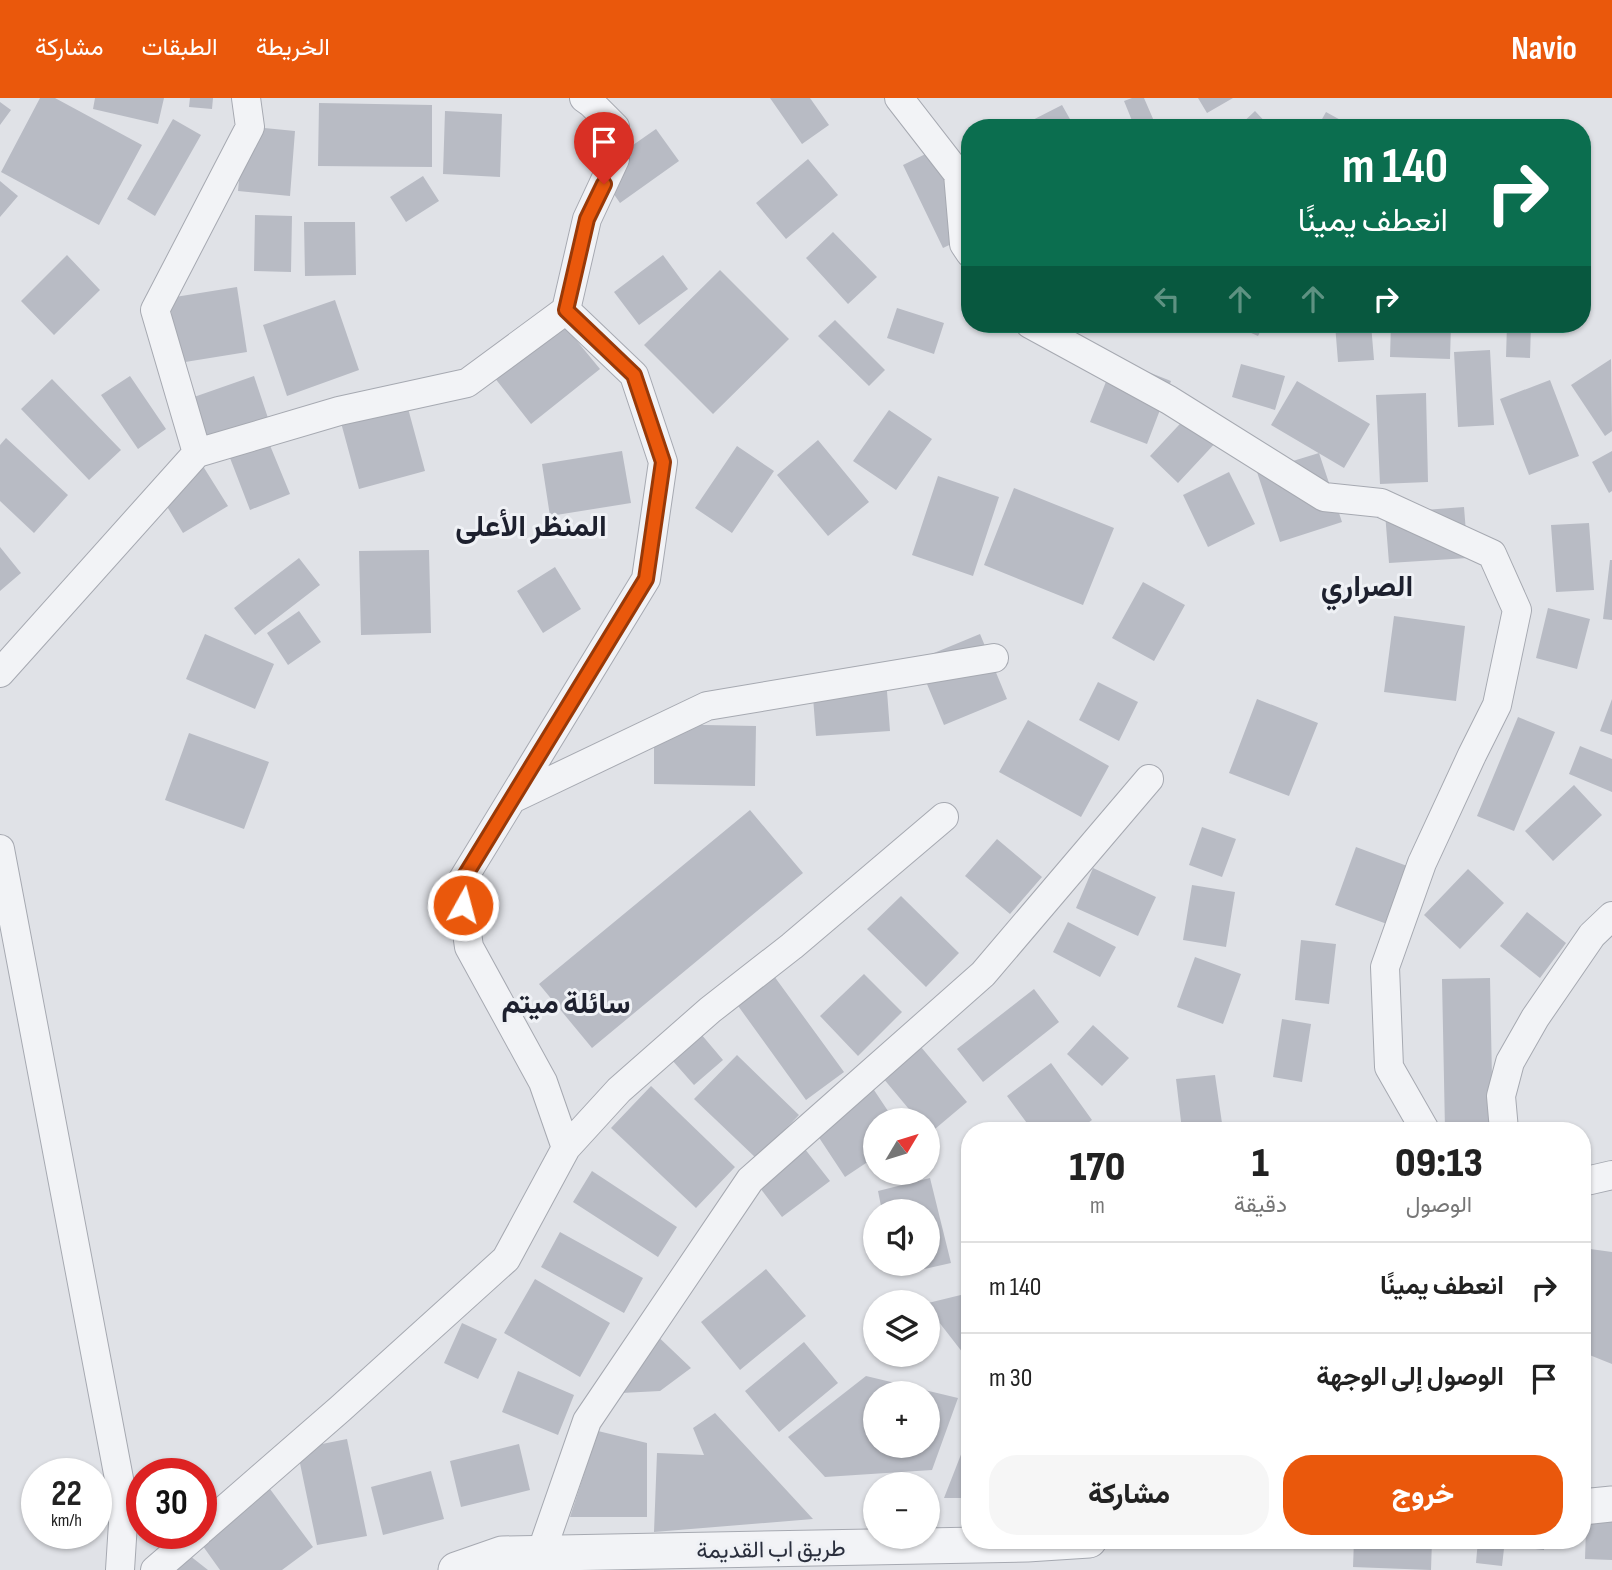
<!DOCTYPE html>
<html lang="ar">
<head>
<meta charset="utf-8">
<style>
  :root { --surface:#fff; --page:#f6f6f6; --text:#222; --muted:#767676; --line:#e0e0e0; --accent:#ea580c }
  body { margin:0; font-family:"Sofia Sans Condensed",Vazirmatn,sans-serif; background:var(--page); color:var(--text); direction:rtl; height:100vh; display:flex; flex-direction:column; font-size:26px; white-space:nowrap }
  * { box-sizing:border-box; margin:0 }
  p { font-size:23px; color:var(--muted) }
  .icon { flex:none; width:38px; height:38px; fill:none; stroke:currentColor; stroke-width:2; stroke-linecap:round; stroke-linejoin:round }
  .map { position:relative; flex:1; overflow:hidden; direction:ltr }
  .sheet { position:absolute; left:961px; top:1024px; width:630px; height:427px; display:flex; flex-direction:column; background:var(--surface); border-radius:28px; box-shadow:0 2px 5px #0004; direction:rtl }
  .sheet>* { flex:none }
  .guide { position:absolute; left:961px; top:21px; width:630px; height:214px; border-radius:28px; box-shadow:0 2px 5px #0004; direction:rtl; background:#0b6e4f; color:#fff; overflow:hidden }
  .needle { width:46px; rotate:52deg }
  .fabs { position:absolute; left:863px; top:1010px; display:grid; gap:14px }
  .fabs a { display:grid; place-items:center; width:77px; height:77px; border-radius:50%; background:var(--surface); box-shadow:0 2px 5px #0004; font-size:35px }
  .speed { position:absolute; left:21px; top:1360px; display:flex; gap:14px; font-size:35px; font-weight:700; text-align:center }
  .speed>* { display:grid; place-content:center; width:91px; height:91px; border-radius:50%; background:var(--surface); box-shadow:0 2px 5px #0004; line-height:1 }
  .speed small { font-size:18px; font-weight:400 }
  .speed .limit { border:10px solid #d22; background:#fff; color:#111 }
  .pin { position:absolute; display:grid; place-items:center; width:60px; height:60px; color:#fff; margin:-72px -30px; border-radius:50% 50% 50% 0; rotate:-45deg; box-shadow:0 0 7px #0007 }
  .pin .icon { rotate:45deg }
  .me { position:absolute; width:77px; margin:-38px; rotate:7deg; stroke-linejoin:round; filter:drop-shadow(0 0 5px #0008) }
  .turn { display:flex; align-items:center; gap:24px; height:147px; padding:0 28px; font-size:32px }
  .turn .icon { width:91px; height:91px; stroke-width:2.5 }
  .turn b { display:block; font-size:49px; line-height:60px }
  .lanes { display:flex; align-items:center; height:66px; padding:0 28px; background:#0003; justify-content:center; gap:35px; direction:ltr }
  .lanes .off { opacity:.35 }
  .eta { display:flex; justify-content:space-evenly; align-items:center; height:119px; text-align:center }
  .eta b { font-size:42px; font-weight:800; line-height:49px }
  .cta { display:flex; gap:14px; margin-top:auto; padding:14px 28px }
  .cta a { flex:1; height:80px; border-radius:28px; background:var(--accent); color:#fff; font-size:28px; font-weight:800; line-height:80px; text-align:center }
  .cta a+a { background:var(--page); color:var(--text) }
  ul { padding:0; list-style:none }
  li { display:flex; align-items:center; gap:21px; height:91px; padding:0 28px; border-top:2px solid var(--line) }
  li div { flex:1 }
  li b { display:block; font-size:26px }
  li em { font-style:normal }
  header { display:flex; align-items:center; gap:42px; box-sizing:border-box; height:98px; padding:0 35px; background:var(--accent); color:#fff }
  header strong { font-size:33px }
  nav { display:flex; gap:38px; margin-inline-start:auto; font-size:24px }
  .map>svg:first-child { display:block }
  .building { fill:#b8bbc4; fill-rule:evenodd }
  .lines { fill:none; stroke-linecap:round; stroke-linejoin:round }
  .minor-casing { stroke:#a6a9b1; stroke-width:30 }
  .tertiary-casing { stroke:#a6a9b1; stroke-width:37 }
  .minor { stroke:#f2f3f6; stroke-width:28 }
  .tertiary { stroke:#f2f3f6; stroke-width:35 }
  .route-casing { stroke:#983908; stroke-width:18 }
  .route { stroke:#ea580c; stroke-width:12 }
  .labels { text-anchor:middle; stroke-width:6; stroke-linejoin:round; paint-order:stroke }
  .street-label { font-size:23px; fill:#2a2f3d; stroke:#eff1f5 }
  .district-label { font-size:30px; font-weight:bold; fill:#1d202e; stroke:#eff1f5 }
</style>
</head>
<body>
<header>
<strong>Navio</strong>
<nav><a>الخريطة</a><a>الطبقات</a><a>مشاركة</a></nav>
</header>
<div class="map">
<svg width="1612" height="1472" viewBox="0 0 1612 1472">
  <rect width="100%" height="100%" fill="#e0e2e7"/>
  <!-- building -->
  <path class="building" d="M40,0H55L142,47L99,127L1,74Z
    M95,0H164L158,26L93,11Z
    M190,0H213L212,11L189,9Z
    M770,0H810L829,27L802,46Z
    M1132,0H1144L1157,30H1135L1124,3Z
    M1198,0H1233L1207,15Z
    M0,4L11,12L0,27Z
    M319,5L432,7V69L318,68Z
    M1062,7L1075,30H1017Z
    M445,13L502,16L500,79L443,76Z
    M1255,13L1271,30H1237Z
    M1326,14L1355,30H1317Z
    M173,21L201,37L155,118L127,101Z
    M244,28L295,33L290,98L238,93Z
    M656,31L679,63L620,105L597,72Z
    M946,46L970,137L943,150L903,67Z
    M808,61L838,97L786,141L756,105Z
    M423,78L439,103L406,124L390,99Z
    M0,83L18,98L0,119Z
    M255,117L292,118L291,174L254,173Z
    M304,124H355L356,177L305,178Z
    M833,134L877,179L848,206L806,160Z
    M67,157L100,192L54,237L21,203Z
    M663,157L688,191L639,227L614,194Z
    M720,172L789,241L713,316L644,247Z
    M237,189L247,254L179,265L169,200Z
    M335,202L359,272L287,298L263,227Z
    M897,210L944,225L934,256L887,240Z
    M558,220L600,271L531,326L490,274Z
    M835,222L885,272L869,288L818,238Z
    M1231,226H1264L1258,238Z
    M1335,226H1371L1374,262L1338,264Z
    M1391,226H1451L1450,261L1390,259Z
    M1507,226H1531L1530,260L1506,259Z
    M1490,252L1494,327L1458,329L1454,254Z
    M1115,261L1171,283L1147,346L1090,324Z
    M1611,261L1612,333L1605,338L1571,287Z
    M1241,266L1285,278L1275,312L1232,299Z
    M130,278L166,331L138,351L101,297Z
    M254,278L272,332L193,359L174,306Z
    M52,281L121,352L89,382L21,311Z
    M1550,282L1579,358L1529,377L1500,301Z
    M1297,283L1370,326L1344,370L1271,327Z
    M1426,295L1428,384L1380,386L1376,297Z
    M406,303L425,373L359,391L340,321Z
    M889,312L932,341L896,392L853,363Z
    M1191,314L1219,341L1178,385L1150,358Z
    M6,340L68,397L34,435L0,403V347Z
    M818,342L869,404L828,438L777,377Z
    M269,345L290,396L250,412L230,360Z
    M737,348L774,373L732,435L695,410Z
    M622,353L631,405L550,418L542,366Z
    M1612,353V393L1609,395L1592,364Z
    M1319,355L1342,424L1280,444L1257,374Z
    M201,365L228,408L183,435L157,392Z
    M1229,374L1255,426L1208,449L1183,397Z
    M938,378L999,399L973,478L912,457Z
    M1014,390L1114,430L1083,507L984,467Z
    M1464,409L1468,460L1389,465L1385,415Z
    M1589,425L1594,492L1556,494L1551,427Z
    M0,449L21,475L0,493Z
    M429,452L431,535L361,537L359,453Z
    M299,460L320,487L255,537L234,510Z
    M1610,462H1612V522L1603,521Z
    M555,469L581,511L543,535L517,493Z
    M1143,484L1185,507L1154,563L1112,540Z
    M1548,510L1590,521L1577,571L1536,560Z
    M299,513L321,544L288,567L267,535Z
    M1394,518L1465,528L1456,603L1384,594Z
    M205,536L274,566L255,611L186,581Z
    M980,536L1007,601L944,627L917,562Z
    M886,580L890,633L816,638L812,586Z
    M1098,584L1138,604L1119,643L1079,622Z
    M1257,601L1318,625L1289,698L1229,675Z
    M1612,601V637L1600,633Z
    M1518,619L1555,634L1514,733L1477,718Z
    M1028,622L1109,668L1081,719L999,674Z
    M654,626L756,628L755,688L654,686Z
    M189,635L269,664L244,731L165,702Z
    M1580,648L1612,661V694L1569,676Z
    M1574,687L1602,717L1553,763L1525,733Z
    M750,712L803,775L592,950L539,886Z
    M1202,729L1236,741L1222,779L1189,767Z
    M997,741L1042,779L1010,816L965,778Z
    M1356,749L1418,772L1398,830L1335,807Z
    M1093,770L1156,799L1138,838L1076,810Z
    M1468,771L1504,805L1460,851L1424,817Z
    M1192,787L1235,794L1226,849L1183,842Z
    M901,798L959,855L926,889L867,831Z
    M1527,814L1566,845L1540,880L1500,848Z
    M1068,824L1116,849L1100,879L1053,854Z
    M1301,842L1336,846L1329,906L1295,902Z
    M1195,859L1241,876L1223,926L1177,909Z
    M864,876L902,914L858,958L820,918Z
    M774,878L844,974L806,1002L736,905Z
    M1490,880L1493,1032H1445L1442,881Z
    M1034,891L1059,924L983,984L957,951Z
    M1282,921L1311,926L1302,984L1273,979Z
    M1093,927L1129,960L1102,988L1067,956Z
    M701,936L723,962L694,987L672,962Z
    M921,949L967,1004L929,1036L928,1033V1022H918L883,980Z
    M737,957L799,1017L757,1061L694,1001Z
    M1051,965L1092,1022L1078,1032H1032L1007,998Z
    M1215,977L1223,1032H1182L1176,981Z
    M651,988L735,1069L696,1110L611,1030Z
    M872,989L894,1022H875V1059L845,1079L812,1029Z
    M801,1046L830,1083L782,1119L754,1082Z
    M592,1073L677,1129L658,1159L573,1104Z
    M930,1080L951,1165L898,1177L895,1166H928V1113H882L878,1093Z
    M560,1134L643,1180L624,1215L541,1169Z
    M1583,1150L1612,1154V1266L1582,1254Z
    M766,1171L806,1218L740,1272L701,1224Z
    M535,1181L610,1225L580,1279L504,1235Z
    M969,1195L970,1197V1264L928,1210V1205Z
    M462,1225L497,1241L478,1281L444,1265Z
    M650,1231L691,1270L660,1293L602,1296Z
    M804,1244L838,1285L779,1334L745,1293Z
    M518,1273L574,1297L558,1337L502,1314Z
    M866,1278L958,1300L932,1372L825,1379L788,1339ZM875,1295H928V1348H875Z
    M715,1315L813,1421L654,1434L657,1355L704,1357L693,1330Z
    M598,1333L647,1345V1419H570Z
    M969,1336L970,1400H944Z
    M347,1341L367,1438L317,1447L297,1351Z
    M519,1346L530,1392L461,1409L450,1363Z
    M431,1373L444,1421L383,1437L371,1389Z
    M270,1391L313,1449L282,1472H220L200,1444Z
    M1587,1400H1612V1462L1585,1461Z
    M1354,1442H1432L1431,1472L1353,1469Z
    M1478,1442H1505L1502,1468L1476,1465Z
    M1517,1442H1545L1544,1452L1517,1449Z
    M180,1450L208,1472H160Z"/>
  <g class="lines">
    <!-- minor casing -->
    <g class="minor-casing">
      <path id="minor" d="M899,0L958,76L964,146L970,155
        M1030,226L1169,302L1324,399L1381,405L1492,456L1517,512L1497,607L1472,657L1422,765L1385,869L1389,969L1425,1032
        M197,355L155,212L250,29L246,0
        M0,575L197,355L339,313L467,285L566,212L587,121L615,61V29L591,5L584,0
        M512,701L707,608L994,560
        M0,751L120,1386L123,1425L120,1472
        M1504,1032L1501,998L1510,964L1535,920L1592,837L1612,818
        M566,1050L619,992L710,912L792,848L944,719
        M1582,1084L1612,1077
        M201,1432L340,1311L506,1161L566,1050L543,984L469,849L460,786L646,481L663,364L634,277L566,212
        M528,1467L541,1455L587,1323L750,1082L983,876L1149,681
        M155,1472L198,1435"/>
    </g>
    <!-- tertiary casing -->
    <g class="tertiary-casing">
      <path id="tertiary" d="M1582,1409L1612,1406
        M456,1472L502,1456L1027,1446L1089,1442"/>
    </g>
    <!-- minor -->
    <use href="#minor" class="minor"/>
    <!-- tertiary -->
    <use href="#tertiary" class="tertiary"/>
  </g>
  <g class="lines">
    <!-- route casing -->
    <g class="route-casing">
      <path id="route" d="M463,807L460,786L646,481L663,364L634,277L566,212L587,121L604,86"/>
    </g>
    <!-- route -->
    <use href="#route" class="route"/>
  </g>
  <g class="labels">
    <!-- street labels -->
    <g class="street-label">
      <text transform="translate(771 1451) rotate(-1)" y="8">طريق اب القديمة</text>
    </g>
    <!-- district labels -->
    <g class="district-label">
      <text x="531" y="438">المنظر الأعلى</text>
      <text x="1367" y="498">الصراري</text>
      <text x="566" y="915">سائلة ميتم</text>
    </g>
  </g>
</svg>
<div class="fabs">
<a><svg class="needle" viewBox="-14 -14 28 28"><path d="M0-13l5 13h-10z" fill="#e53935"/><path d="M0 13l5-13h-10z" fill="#767676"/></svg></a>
<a><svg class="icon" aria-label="sound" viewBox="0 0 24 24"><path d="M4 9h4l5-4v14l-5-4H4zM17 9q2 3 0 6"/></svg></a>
<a><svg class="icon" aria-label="layers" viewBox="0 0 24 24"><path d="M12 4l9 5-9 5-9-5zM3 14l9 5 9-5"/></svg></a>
<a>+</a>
<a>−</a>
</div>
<div class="speed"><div>22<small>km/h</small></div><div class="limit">30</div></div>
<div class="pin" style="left:604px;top:86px;background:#d93025"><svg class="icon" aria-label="arrive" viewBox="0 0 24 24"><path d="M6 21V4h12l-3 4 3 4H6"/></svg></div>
<svg class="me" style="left:463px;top:807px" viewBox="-20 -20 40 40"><circle r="17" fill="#ea580c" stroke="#fff" stroke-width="3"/><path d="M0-11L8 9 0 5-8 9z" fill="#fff"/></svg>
<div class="guide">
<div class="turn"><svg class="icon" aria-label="right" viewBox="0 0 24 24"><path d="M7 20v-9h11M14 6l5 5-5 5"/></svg><div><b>140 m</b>انعطف يمينًا</div></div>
<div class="lanes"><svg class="icon off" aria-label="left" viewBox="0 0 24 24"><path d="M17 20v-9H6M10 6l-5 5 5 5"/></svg><svg class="icon off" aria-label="ahead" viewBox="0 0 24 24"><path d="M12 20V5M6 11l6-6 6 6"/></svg><svg class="icon off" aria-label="ahead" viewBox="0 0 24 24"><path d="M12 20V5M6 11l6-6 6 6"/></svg><svg class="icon" aria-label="right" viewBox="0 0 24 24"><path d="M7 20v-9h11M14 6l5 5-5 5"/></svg></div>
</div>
<section class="sheet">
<div class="eta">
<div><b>09:13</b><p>الوصول</p></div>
<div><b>1</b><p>دقيقة</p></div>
<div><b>170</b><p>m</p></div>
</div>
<ul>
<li><svg class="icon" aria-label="right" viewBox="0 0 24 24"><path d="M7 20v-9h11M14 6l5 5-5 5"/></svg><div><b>انعطف يمينًا</b></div><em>140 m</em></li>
<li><svg class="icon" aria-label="arrive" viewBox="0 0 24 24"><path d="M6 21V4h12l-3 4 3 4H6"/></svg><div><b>الوصول إلى الوجهة</b></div><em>30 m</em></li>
</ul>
<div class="cta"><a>خروج</a><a>مشاركة</a></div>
</section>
</div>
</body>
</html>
